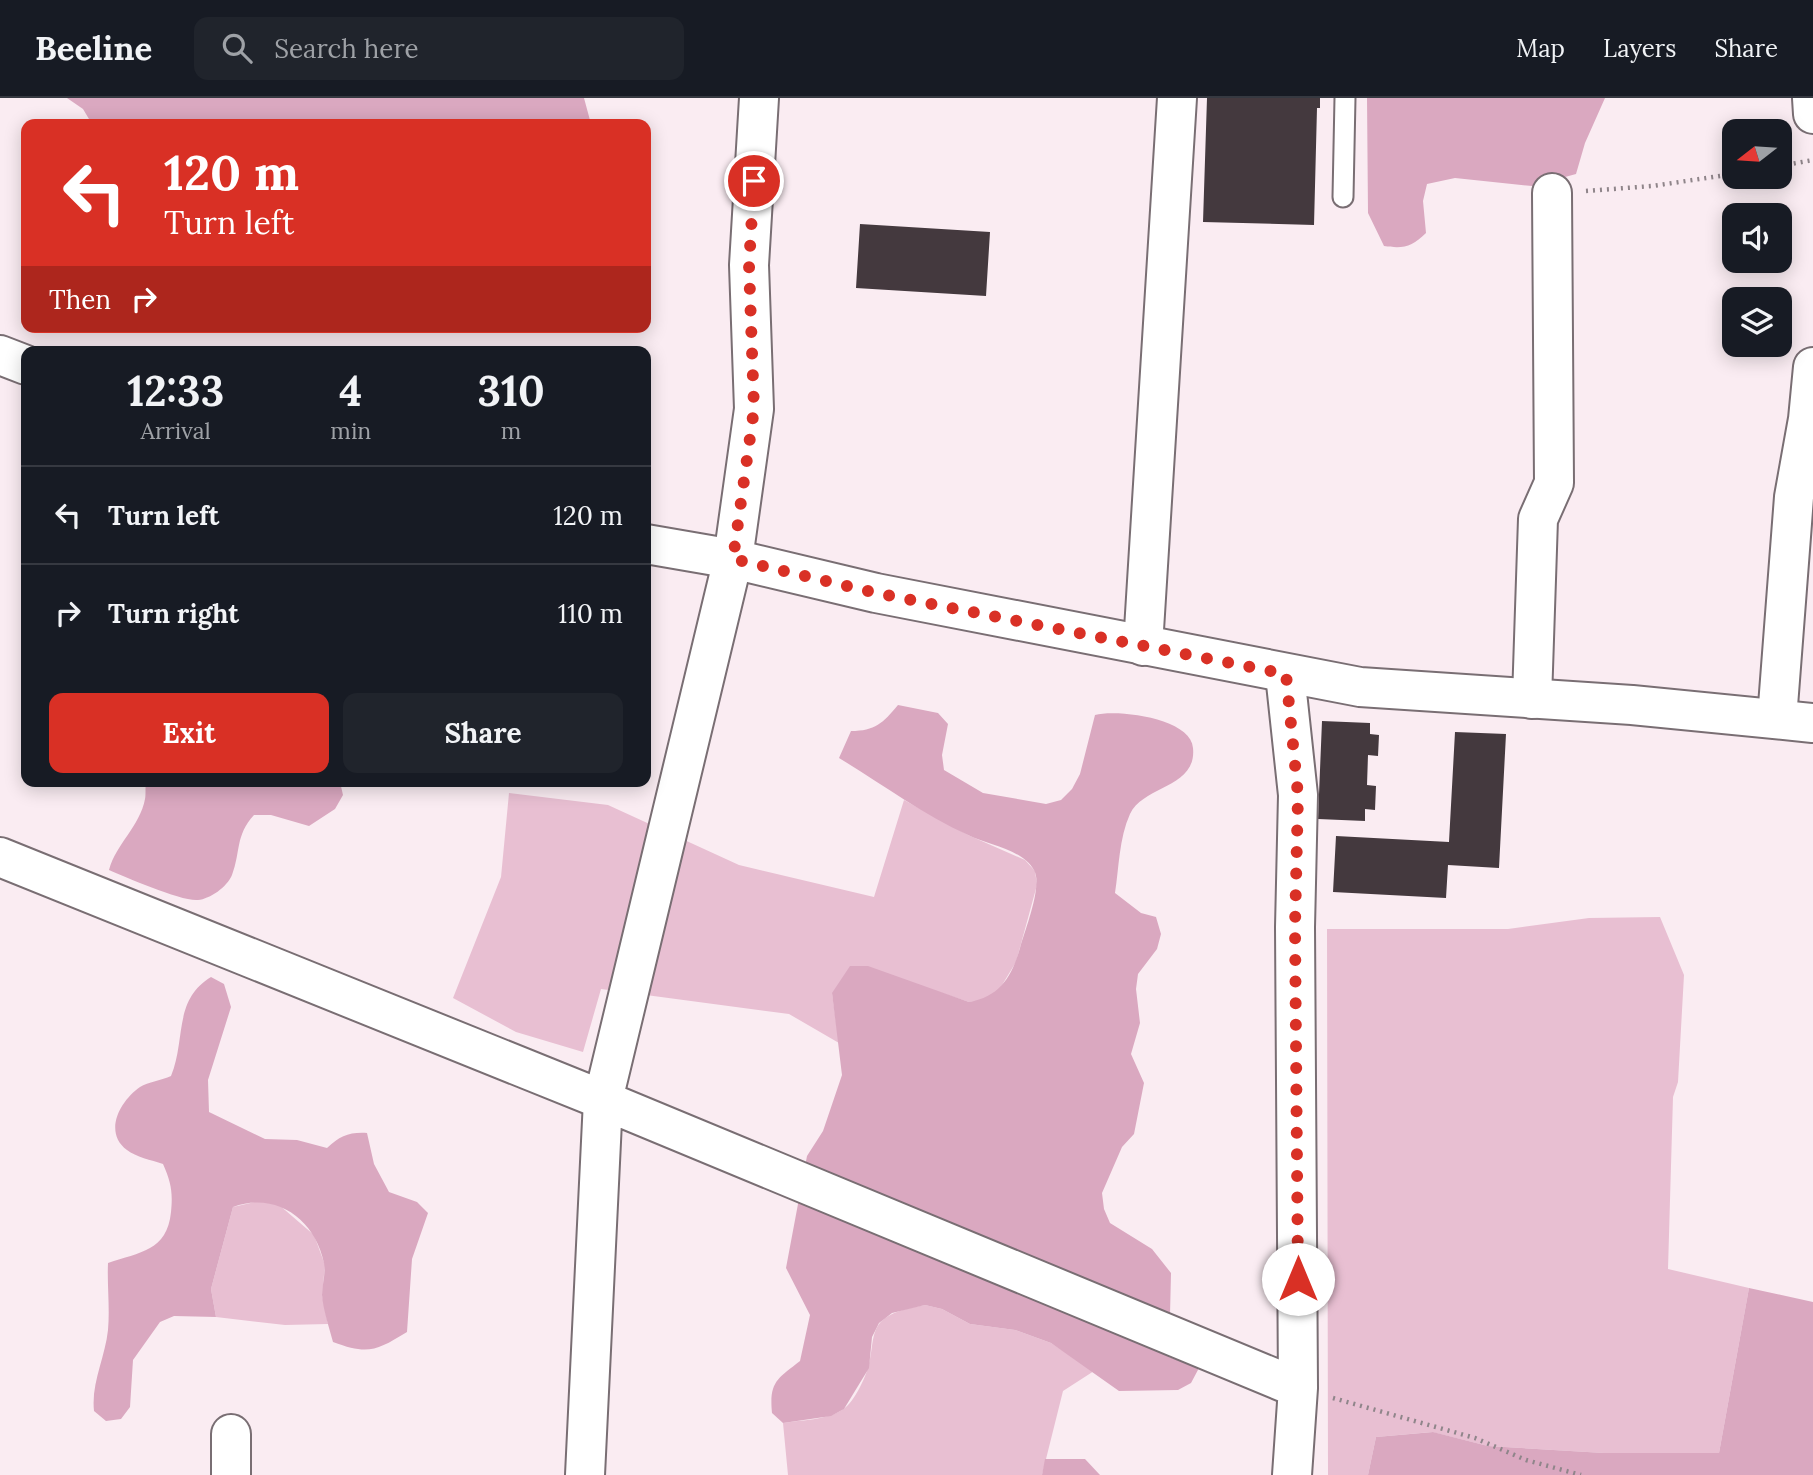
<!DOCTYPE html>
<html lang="en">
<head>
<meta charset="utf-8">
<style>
  :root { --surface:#171b24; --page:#20242c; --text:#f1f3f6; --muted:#9ea1a6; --line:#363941; --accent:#d93025 }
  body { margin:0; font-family:Lora,serif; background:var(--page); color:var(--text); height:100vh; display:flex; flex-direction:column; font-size:26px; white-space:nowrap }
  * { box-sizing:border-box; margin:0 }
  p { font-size:23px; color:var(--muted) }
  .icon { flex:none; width:38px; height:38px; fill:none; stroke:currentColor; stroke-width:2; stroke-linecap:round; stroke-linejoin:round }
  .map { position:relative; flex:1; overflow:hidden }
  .side { position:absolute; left:21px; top:248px; width:630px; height:441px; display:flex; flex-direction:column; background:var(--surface); border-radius:14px; box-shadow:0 4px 18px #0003 }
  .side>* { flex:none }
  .hud { position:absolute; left:21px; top:21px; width:630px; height:214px; border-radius:14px; box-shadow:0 4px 18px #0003; background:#d93025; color:#fff; overflow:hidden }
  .needle { width:46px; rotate:253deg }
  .fabs { position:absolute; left:1722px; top:21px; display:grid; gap:14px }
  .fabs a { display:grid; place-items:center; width:70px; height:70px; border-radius:14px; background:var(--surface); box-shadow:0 4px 18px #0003; font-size:35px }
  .pin { position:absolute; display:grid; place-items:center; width:60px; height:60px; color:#fff; margin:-30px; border:4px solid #fff; border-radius:50%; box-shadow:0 2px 7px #0007 }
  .me { position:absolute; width:77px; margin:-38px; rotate:0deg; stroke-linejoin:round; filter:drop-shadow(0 0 5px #0008) }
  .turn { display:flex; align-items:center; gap:24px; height:147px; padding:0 28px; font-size:32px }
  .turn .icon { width:91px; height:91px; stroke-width:2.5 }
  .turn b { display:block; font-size:49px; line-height:60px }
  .then { display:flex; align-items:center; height:66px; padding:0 28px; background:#0003; gap:14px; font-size:26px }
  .eta { display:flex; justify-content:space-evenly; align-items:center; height:119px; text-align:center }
  .eta b { font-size:42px; font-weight:700; line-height:49px }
  .action { display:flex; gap:14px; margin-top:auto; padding:14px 28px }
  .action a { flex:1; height:80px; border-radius:14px; background:var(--accent); color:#fff; font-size:28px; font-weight:700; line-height:80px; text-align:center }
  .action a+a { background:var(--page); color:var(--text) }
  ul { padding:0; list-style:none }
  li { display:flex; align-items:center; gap:21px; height:98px; padding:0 28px; border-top:2px solid var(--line) }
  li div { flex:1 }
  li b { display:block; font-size:26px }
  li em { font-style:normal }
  header { display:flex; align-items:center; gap:42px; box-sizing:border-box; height:98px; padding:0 35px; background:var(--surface); border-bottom:2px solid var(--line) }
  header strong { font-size:33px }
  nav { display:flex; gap:38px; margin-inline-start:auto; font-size:24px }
  .search { width:490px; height:63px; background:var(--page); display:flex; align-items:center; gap:18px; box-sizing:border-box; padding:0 24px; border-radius:14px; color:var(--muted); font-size:26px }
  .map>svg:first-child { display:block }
  .green { fill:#e8bfd2 }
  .forest { fill:#daa8c0 }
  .building { fill:#44393e }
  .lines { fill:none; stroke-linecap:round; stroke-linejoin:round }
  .lane-casing { stroke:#796e73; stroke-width:23 }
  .street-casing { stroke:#796e73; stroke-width:42 }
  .secondary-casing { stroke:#796e73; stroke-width:42 }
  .path { stroke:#8f858a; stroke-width:4.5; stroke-dasharray:2 5; stroke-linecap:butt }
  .lane { stroke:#fff; stroke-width:19 }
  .street { stroke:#fff; stroke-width:38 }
  .secondary { stroke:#fff; stroke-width:38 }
  .route { stroke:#d93025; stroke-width:12; stroke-dasharray:0 21.6 }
</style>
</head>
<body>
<header>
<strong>Beeline</strong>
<div class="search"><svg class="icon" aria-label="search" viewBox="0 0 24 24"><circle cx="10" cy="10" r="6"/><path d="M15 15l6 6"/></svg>Search here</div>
<nav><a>Map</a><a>Layers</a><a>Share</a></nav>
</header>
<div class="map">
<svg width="1813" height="1377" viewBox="0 0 1813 1377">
  <rect width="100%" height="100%" fill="#faecf2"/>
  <!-- green -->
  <path class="green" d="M509,695L608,707L739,767L874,799L904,702L968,737L1025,762L1035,773L1037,787L1016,864L999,892L986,902L969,904L936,893L832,895L839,945L789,916L601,891L583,954L516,934L453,900L501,779Z
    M1660,819L1684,877L1678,984L1673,999L1668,1171L1749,1190L1719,1355H1604L1488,1348L1432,1334L1376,1339L1368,1377H1328L1327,831H1508L1589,820Z
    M263,1102L278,1106L314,1137L325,1167L322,1197L328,1226L285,1227L216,1219L211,1191L233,1109Z
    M925,1207L942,1211L970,1226L1015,1232L1051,1245L1094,1273L1063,1293L1042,1377H788L783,1325C802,1322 826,1322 842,1312C849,1308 855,1298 859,1291C886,1245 851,1219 925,1207Z"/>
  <!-- forest -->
  <path class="forest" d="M67,0H584L591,26H92L83,11Z
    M1367,0H1605L1585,45L1576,76L1532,88L1455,80L1427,86L1423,103L1426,135C1412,149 1403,151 1384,148L1368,115Z
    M898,607L938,615L948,626L942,657L944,672L983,695L1046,706L1061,702L1072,691L1080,676L1095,617C1117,611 1191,620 1193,650C1197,690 1144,687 1130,716C1119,740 1119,770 1115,795L1141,815L1156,819L1161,836L1157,851L1138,876L1136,891L1140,925L1131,956L1144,985L1134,1036L1122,1049L1102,1095L1104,1111L1110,1125L1152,1151L1171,1175L1169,1259L1199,1270L1191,1285L1178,1292L1119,1293L1051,1245L1015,1232L970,1226L942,1211L925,1207L892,1215L879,1225L872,1239L869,1270L844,1311L831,1318L783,1325L772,1315C769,1284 777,1281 800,1263L810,1217L786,1170L807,1058L823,1033L842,977L832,895L850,868H868L969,904C1000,899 1012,878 1020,850C1025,832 1043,787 1034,772C1022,751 988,747 968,737C922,716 882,686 839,660L851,633C875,633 883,625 898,607Z
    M146,684H340L343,697L335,711L309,728L271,717H254C235,738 241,753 232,777C227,789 210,801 198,802C183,804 125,779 109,772C116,746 140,728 145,701C146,696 145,690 146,684Z
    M211,879L224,886L231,909L208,982L209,1014L265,1041L297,1042L327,1050C340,1038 349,1034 367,1035L374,1066L389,1094L417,1104L428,1115L412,1161L407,1234C376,1253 368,1257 333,1244C329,1229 323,1211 322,1197C322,1186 326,1176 324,1165C315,1121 276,1093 233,1109L211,1191L216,1219L174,1218L160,1224L133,1262L130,1309L121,1321L106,1323L94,1313C91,1285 105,1260 108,1232C110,1210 107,1187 108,1165C140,1154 167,1153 171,1114C173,1094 171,1084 163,1066C151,1062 136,1059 127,1052C103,1034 120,1003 140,989C148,984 162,982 171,978C186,942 173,902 211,879Z
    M1749,1190L1813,1204V1377H1368L1376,1339L1433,1334L1488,1348L1604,1355H1719Z
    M1045,1361H1085L1100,1377H1042Z"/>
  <!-- building -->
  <path class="building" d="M1207,0H1320V10H1317L1314,127L1203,124Z
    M860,126L990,134L986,198L856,190Z
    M1322,623L1370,625V636L1379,637L1378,658L1368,657L1367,687L1376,688L1375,712L1365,711V723L1318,721Z
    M1455,634L1506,636L1499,770L1448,767L1446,800L1333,794L1336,738L1449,744Z"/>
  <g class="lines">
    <!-- lane casing -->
    <g class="lane-casing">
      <path id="lane" d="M1343,99L1345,0"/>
    </g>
    <!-- street casing -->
    <g class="street-casing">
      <path id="street" d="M1812,0L1813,16
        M1143,548L1177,0
        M1285,576L1298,697L1295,829L1298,1290L1292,1377
        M1532,601L1538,421L1554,385L1552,95
        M1777,621L1794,399L1808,321L1813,269
        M0,759L603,1002L1298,1290
        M231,1377V1336
        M585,1377L603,1002L733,461L754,311L749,167L759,0"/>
    </g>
    <!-- secondary casing -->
    <g class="secondary-casing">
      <path id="secondary" d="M0,257L26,267
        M646,446L733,461L876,495L1360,589L1632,607L1813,625"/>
    </g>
    <!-- path -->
    <path class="path" d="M1780,68L1813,62
      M1586,93L1652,88L1734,76
      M1333,1300L1475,1340L1526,1362L1581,1377"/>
    <!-- lane -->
    <use href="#lane" class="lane"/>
    <!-- street -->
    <use href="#street" class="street"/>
    <!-- secondary -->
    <use href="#secondary" class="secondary"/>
  </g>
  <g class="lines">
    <!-- route -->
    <path class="route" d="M754,83L749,167L754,311L733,461L876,495L1286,576L1298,697L1295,828L1298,1181"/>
  </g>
</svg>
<div class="fabs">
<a><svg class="needle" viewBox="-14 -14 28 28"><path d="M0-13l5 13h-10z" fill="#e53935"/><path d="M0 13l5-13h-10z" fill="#9ea1a6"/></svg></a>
<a><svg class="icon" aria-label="sound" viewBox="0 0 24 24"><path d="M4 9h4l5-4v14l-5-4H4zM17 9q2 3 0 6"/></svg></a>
<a><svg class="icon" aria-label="layers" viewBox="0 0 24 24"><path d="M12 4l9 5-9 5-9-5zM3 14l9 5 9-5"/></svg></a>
</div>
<div class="pin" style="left:754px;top:83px;background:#d93025"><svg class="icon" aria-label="arrive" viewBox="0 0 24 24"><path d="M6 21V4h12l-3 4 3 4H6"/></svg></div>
<svg class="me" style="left:1298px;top:1181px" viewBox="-20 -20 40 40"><circle r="19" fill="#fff"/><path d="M0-13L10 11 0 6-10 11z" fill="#d93025"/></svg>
<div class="hud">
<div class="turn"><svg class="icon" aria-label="left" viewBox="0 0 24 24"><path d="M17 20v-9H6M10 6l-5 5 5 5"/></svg><div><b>120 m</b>Turn left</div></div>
<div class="then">Then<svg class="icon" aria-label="right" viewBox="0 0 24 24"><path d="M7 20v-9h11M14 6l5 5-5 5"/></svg></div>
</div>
<section class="side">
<div class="eta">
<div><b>12:33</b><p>Arrival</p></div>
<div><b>4</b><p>min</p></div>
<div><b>310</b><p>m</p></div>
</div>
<ul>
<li><svg class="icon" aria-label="left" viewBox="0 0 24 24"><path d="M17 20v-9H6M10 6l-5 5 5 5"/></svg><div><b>Turn left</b></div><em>120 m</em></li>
<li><svg class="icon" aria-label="right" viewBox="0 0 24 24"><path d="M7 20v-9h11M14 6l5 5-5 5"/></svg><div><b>Turn right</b></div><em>110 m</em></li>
</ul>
<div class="action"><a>Exit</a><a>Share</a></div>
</section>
</div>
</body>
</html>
